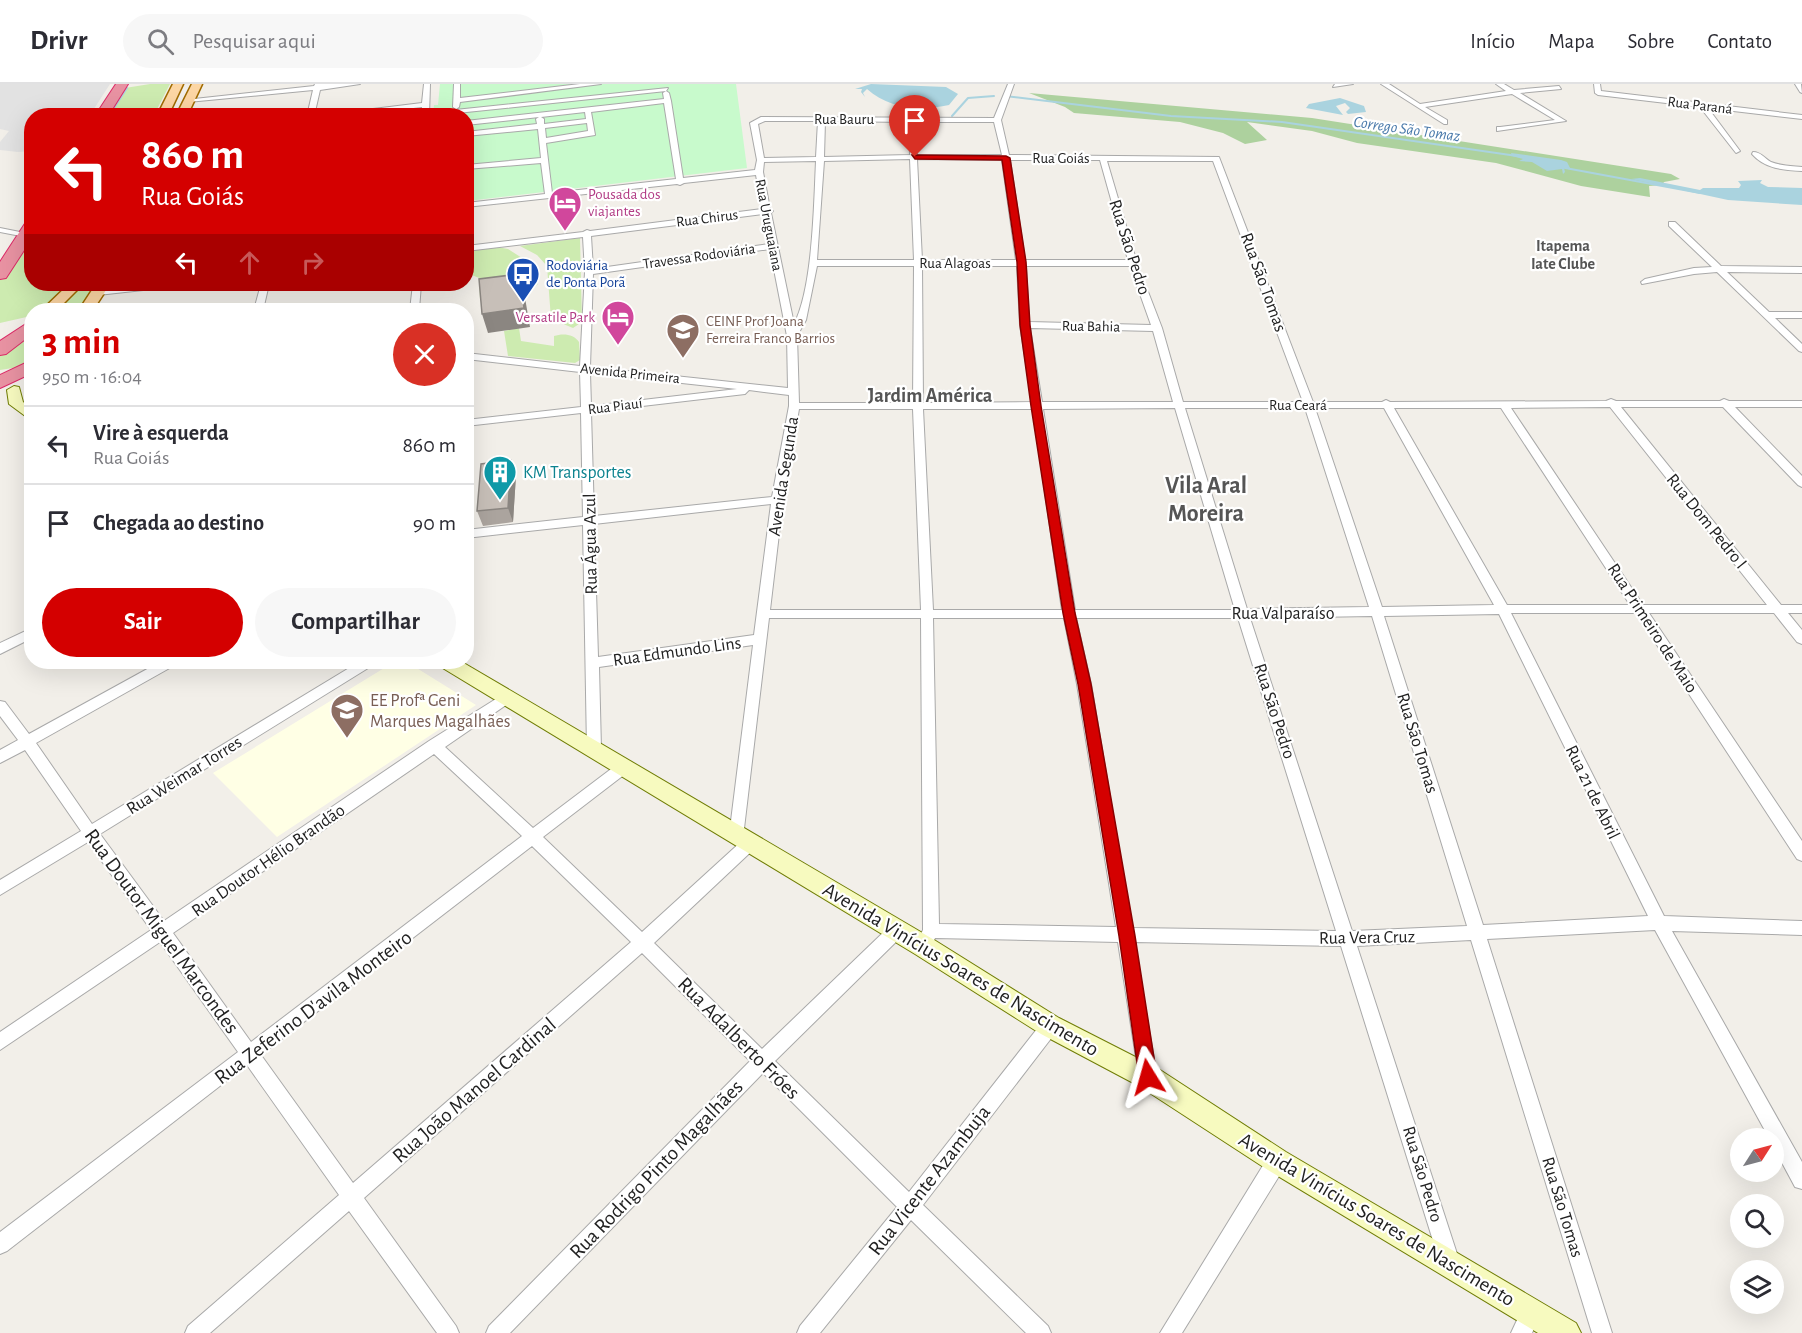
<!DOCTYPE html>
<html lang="pt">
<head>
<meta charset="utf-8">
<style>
  :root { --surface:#fff; --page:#f7f7f7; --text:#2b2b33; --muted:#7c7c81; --line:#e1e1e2; --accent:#d40000 }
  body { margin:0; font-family:"Alegreya Sans",sans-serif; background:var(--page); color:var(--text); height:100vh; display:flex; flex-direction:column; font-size:22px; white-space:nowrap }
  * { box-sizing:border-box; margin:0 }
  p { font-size:20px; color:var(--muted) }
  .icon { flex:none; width:33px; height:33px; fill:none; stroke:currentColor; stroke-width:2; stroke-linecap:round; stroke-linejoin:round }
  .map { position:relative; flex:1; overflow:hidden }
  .drawer { position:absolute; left:24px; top:219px; width:450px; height:366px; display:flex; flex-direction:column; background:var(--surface); border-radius:24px; box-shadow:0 6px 24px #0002 }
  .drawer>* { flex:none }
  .hud { position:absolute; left:24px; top:24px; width:450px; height:183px; border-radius:24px; box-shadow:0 6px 24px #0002; background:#d40000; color:#fff; overflow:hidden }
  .needle { width:39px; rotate:54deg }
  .tools { position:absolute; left:1730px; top:1044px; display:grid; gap:12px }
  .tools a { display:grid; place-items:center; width:54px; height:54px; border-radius:50%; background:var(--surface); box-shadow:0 6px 24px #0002; font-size:30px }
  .pin { position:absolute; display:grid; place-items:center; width:51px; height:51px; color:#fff; margin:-62px -26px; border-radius:50% 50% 50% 0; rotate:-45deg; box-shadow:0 0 6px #0007 }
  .pin .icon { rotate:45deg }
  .me { position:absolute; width:66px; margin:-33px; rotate:352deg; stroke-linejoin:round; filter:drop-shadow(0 0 4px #0008) }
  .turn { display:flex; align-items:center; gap:21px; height:126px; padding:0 18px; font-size:27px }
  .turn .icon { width:78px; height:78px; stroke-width:2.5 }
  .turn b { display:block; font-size:42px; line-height:51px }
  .lanes { display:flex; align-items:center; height:57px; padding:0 18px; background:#0003; justify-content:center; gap:30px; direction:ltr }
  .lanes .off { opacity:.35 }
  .round { display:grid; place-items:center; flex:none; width:63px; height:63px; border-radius:32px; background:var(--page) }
  .summary { display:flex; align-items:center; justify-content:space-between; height:102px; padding:0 18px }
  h1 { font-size:36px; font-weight:600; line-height:45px; color:var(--accent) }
  .cta { display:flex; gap:12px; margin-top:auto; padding:12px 18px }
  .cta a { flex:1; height:69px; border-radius:36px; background:var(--accent); color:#fff; font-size:24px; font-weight:600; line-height:69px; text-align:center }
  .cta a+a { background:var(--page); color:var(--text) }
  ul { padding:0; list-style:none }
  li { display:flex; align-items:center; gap:18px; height:78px; padding:0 18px; border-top:2px solid var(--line) }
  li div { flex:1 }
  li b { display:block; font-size:22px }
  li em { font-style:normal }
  header { display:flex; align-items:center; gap:36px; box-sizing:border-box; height:84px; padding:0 30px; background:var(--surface); border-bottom:2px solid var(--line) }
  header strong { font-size:28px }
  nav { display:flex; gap:33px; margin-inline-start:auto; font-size:21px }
  .search { width:420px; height:54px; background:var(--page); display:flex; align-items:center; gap:15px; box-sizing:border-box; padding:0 21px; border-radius:33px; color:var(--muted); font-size:22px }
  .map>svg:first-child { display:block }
  .education { fill:#ffffe5 }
  .grass { fill:#cdebb0 }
  .forest { fill:#add19e }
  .park { fill:#c8facc }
  .parking { fill:#e2e2e2 }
  .water { fill:#aad3df }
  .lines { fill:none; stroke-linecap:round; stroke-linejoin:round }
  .stream { stroke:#aad3df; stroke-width:2 }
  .street-casing { stroke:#a9a9a9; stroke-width:2 }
  .secondary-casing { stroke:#707d05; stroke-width:2 }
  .primary-casing { stroke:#a06b00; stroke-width:3 }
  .highway-casing { stroke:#dc2a67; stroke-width:2 }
  .street { fill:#fff; fill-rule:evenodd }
  .secondary { fill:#f7fabf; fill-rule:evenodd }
  .primary { fill:#fcd6a4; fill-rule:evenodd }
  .highway { fill:#e892a2; fill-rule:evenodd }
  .wall { fill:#aba49e }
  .shaded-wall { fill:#8b8681 }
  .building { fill:#c7bfb8; stroke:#8b8681; stroke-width:1.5 }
  .route { fill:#d40000; stroke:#8a0000; stroke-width:1.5 }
  .labels { text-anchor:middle; stroke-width:4.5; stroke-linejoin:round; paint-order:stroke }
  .far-street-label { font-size:15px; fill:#222; stroke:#fff }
  .far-hotel-label { font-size:15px; fill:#b23c85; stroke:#fff; text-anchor:start }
  .far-transit-label { font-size:15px; fill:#164399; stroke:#fff; text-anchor:start }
  .far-education-label { font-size:15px; fill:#785e54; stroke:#fff; text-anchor:start }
  .far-water-label { font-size:16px; font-style:italic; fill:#4a7aab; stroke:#fff }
  .far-neighbourhood-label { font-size:16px; font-weight:bold; fill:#555; stroke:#fff }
  .street-label { font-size:18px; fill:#222; stroke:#fff }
  .culture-label { font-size:18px; fill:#0d838f; stroke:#fff; text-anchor:start }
  .education-label { font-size:18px; fill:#785e54; stroke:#fff; text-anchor:start }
  .far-district-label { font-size:20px; font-weight:bold; fill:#555; stroke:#fff }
  .near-street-label { font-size:21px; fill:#222; stroke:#fff }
  .district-label { font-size:24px; font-weight:bold; fill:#555; stroke:#fff }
</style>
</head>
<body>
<header>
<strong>Drivr</strong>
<div class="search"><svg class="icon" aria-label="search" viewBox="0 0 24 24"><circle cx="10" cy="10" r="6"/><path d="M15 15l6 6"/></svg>Pesquisar aqui</div>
<nav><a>Início</a><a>Mapa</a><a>Sobre</a><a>Contato</a></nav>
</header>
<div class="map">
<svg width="1802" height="1249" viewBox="0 0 1802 1249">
  <rect width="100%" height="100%" fill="#f2efe9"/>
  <!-- education -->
  <path class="education" d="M394,578H407L476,621L277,753L213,689Z"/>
  <!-- grass -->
  <path class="grass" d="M150,0H170L154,31L106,32L125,4Z
    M31,147L32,200H69L41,226H32L31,232L0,239V196Z
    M580,154L582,238L573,244L551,235L547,182L537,171L520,162Z
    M497,163L508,165L533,181L538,200L530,207L480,215L479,194L467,189L466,167Z
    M82,200H95L78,226H55Z
    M519,244L521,257L554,262V252C563,249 574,250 579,258L580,276L575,279L508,272L504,247Z
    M31,247V276L19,283L0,286V271Z"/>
  <!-- forest -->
  <path class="forest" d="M1029,9L1312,34L1671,90L1680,95L1664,98L1662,101L1649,102L1650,113L1581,102L1496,79L1357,59L1312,47L1247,38L1267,56L1245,60L1223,49L1180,38L1074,29L1065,23Z"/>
  <!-- park -->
  <path class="park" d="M440,0H736L747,84L467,117L466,32H433L434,21H438Z"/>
  <!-- parking -->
  <path class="parking" d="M0,0H110L90,31L32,32L31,67L18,68L0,66V58L9,47L0,45Z"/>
  <!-- water -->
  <path class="water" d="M871,0L946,3L958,10L949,21C921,27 889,25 867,5L863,9L865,13L861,8L862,5H855Z
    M1340,14L1364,22L1366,28L1348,30L1346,28L1350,24L1345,19L1336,22L1343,31L1306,24L1309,20Z
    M1511,69L1561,76L1567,78L1571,86L1564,84L1565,88L1563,90L1562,85L1547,87L1532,78L1519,77L1523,75L1512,72Z
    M1640,94L1700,106L1703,104H1739L1741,101L1738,97L1762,96L1760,99L1768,103L1802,104V121L1728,116L1631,95Z"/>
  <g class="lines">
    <!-- stream -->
    <path class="stream" d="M1005,12L1171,32L1282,38L1524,73
      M109,32L127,4
      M952,32L968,14L994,12
      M1560,83L1700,109"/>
    <!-- street casing -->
    <g class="street-casing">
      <path id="street" d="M315,0H360L320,6L314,32H307L313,6L188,18L185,16L314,2Z
        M424,0H430L429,32H422V23L344,32H316L422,19Z
        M454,0H460V14L580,0H601L460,18L459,23L456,25L453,23Z
        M1008,0H1014L1001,36L1009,71L1219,73L1313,318H1382L1386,316L1390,318L1606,317L1611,315L1616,317H1720L1724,315L1729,317H1802V323H1735L1802,392V403L1798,401L1723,323H1621L1781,521H1802V529H1788L1802,546V560L1797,558L1774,529H1649L1802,757V777L1797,775L1636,529H1511L1664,832L1802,837V851L1672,847L1802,1078V1105L1795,1103L1773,1062V1054H1769L1655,846L1487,855L1612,1249H1592L1471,856L1357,862L1460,1179L1457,1186L1450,1189L1443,1186L1440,1179L1341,862L1134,858L1157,993L1154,999L1148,1002L1142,999L1139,993L1118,858L935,854L933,859L927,861L921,859L919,854L923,846L921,534H769L743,753L741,758L736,759L731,758L729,753L753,561L599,583L601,665L599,669H589L587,665L583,441L466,454V446L583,433L581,329L466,342V336L581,323L580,288L466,275V269L580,282L585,188L583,153L466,167V162L583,148L587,146L590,147L762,125L756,91L684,99L680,101L677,100L466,123V119L545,110L541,79L466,85V81L541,74L538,45L466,52V48L537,40L536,35L539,33L466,41V37L664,15L663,9L666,7L457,29L455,28V26L668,4L666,7L669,9L671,17L683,94L755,86L757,76L750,39L761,33L994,34ZM664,19L676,95L552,109L546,59L595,51L591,28ZM585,28L586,35L544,40V35L541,33ZM765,37H818L816,73L764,74L758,40ZM825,37L909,38L910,71L824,73ZM916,38H994L1002,71H917ZM587,39L588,47L546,54L545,44ZM910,75L914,176H817L824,77ZM917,75L1002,76L1016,176H922ZM1010,76H1100L1128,176H1025ZM816,77C814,119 813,204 794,240L771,129L773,127L770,125L763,88L764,78ZM1107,77H1213L1303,318H1183L1162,244L1137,179ZM763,130L769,160L593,185L591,152ZM770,165L787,252L788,304L590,283L593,190ZM817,182H914L913,319H799L797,252L806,236ZM922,182H1017L1020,241L1032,318L923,319ZM1026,182H1130L1151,241L1029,238ZM1030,244L1153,247L1173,318H1042ZM590,289L737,305L591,322ZM749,306L789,311V322L772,413L594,432L591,328L745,310ZM1610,323L1767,521H1643L1511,324ZM1175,324L1235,526H1075L1043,325ZM1185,324H1305L1369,523L1247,525ZM1315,324H1384L1494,521L1382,523ZM1394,324H1501L1630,521H1507ZM799,325H913L921,526H770L783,416ZM923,325H1033L1062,526H933ZM771,420L754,551L598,573L594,440ZM1499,530L1648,832L1483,841L1384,532ZM1372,532L1467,842L1352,847L1250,534ZM933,534H1064L1077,600L1116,843L939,840ZM1076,534H1238L1336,847L1132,844L1091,600Z
        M1335,0H1353L1333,3Z
        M1381,0H1389L1420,20L1506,7L1496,0H1504L1514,6L1559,2L1561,5L1520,9L1566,37L1497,47V43H1500L1555,36L1512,10L1425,23L1447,36V40H1444Z
        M1594,0H1600L1601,7L1802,31V35L1708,24L1740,67L1736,69L1700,23L1598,11L1595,9Z
        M1795,0H1801L1802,9L1800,8Z
        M1753,68C1761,68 1764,74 1771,78C1781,82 1792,82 1802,83V87C1784,86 1765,85 1752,70Z
        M1669,138H1675L1721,182L1802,183V189L1727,188L1769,228H1802V234H1775L1802,260V268L1799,267L1717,188L1694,190L1642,200L1641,198L1645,195L1694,184L1712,183L1669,142Z
        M0,144L30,150L26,153L0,148Z
        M150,200H174L170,203L98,211L94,208L98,205Z
        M261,200H269L263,226H254Z
        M413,200H421L419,226H410Z
        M32,544V554L0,570V559Z
        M160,578H176L175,581L36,659L92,740L359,578H374L373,581L100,750L164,837L429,657L507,608L512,609L514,613L512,617L445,663L533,744L619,679H629L631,683L629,687L543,753L642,848L744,755L749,754L754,755L756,760L754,765L654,859L762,965L890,842L896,840L902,842L904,847L902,852L775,977L909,1108L1044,936L1050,934L1056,936L1058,942L1056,948L923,1121L1048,1242L1051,1249H1026L911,1136L820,1249H797L800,1242L897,1123L763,989L510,1249H486L489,1242L750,977L642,869L364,1114L456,1242L459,1249H437L349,1127L210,1249H185L188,1242L339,1111L247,981L7,1167L0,1170V1148L238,968L160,858L0,966V948L151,846L88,758L0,811V796L81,747L25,666L0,679V666L18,656L0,632V617L5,618L29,650ZM434,670L522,752L251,958L173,849ZM532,762L631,858L353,1099L261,971Z
        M1277,1068L1284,1070L1286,1077L1284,1084L1182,1249H1160L1270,1070Z
        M1531,1218L1538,1221L1541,1228L1532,1249H1511L1524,1221Z"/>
    </g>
    <!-- secondary casing -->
    <g class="secondary-casing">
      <path id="secondary" d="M14,302L19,303L23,318L32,325V337L9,320L7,306Z
        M439,578H462L931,854L1059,934L1157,984L1286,1068L1576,1239L1581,1249H1538L1268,1086L1139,1002L1041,950L915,870L441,583Z"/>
    </g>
    <!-- primary casing -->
    <g class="primary-casing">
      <path id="primary" d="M173,0H183L168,32H157Z
        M192,0H202L187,32H176Z
        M69,200H83L57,226H42Z
        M96,200H110L93,226H79Z"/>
    </g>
    <!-- highway casing -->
    <g class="highway-casing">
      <path id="highway" d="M116,0H128L108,32H95Z
        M32,136V154L6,194L0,195V178L26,138Z
        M32,236V250L6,270L0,271V257Z
        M32,276V289L0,304V291Z"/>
    </g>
    <!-- street -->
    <use href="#street" class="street"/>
    <!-- secondary -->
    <use href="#secondary" class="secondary"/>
    <!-- primary -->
    <use href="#primary" class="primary"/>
    <!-- highway -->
    <use href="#highway" class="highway"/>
  </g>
  <!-- wall -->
  <path class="wall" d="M516,391L513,438L483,442L477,427Z"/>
  <!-- shaded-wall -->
  <path class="shaded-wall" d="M519,190L524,208L530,243L488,249L482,230Z
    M511,376L516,391L513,438L508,424Z"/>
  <!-- building -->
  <path class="building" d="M519,190L524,224L482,230L479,195Z
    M511,376L508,424L477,427L481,380Z"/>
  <!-- route -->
  <path class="route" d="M912,71L1006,72L1010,74L1026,178L1030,241L1041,322L1075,529L1091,600L1135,852L1157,993L1154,1000L1148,1002L1141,1000L1139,993L1119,852L1078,600L1063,529L1031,322L1020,241L1017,178L1002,76L915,75Z"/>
  <!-- icons -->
  <defs>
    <g id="hotel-pin" transform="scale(1.725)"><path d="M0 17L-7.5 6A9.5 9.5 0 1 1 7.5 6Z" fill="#d1479c" stroke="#fff"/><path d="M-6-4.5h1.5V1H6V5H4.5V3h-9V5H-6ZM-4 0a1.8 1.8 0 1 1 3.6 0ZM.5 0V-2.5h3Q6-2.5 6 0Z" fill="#fff"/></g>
    <g id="bus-pin" transform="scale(1.725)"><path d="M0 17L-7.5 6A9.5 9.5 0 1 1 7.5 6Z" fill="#1a4fb4" stroke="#fff"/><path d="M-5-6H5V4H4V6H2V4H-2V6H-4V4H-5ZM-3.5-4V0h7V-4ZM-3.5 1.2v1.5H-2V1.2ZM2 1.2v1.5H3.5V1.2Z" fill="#fff"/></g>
    <g id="school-pin" transform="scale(1.725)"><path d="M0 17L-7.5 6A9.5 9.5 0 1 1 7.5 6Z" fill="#8d6e63" stroke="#fff"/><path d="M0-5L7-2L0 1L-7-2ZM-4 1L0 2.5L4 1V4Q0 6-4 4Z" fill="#fff"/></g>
    <g id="building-pin" transform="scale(1.725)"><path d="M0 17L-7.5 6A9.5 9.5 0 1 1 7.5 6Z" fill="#0f9aa8" stroke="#fff"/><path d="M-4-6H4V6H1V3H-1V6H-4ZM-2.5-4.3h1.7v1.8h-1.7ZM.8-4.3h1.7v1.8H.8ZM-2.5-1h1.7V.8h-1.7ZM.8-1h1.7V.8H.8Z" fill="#fff"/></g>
  </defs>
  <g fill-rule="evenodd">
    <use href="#hotel-pin" x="565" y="119"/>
    <use href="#bus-pin" x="523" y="190"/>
    <use href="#hotel-pin" x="618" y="233"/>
    <use href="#school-pin" x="683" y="246"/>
    <use href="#building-pin" x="500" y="388"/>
    <use href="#school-pin" x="347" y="626"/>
  </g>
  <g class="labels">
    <!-- far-street labels -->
    <g class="far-street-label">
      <text transform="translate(1700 21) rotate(7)" y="5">Rua Paraná</text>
      <text x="844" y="40">Rua Bauru</text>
      <text x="1061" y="79">Rua Goiás</text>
      <text transform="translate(707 134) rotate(-7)" y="5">Rua Chirus</text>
      <text transform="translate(769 141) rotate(79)" y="5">Rua Uruguaiana</text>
      <text transform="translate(699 172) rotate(-8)" y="5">Travessa Rodoviária</text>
      <text x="955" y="184">Rua Alagoas</text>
      <text transform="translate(1091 242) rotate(1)" y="5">Rua Bahia</text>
      <text transform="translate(630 289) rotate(6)" y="5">Avenida Primeira</text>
      <text x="1298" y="326">Rua Ceará</text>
      <text transform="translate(615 322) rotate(-7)" y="5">Rua Piauí</text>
    </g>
    <!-- far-hotel labels -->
    <g class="far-hotel-label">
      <text x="588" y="115">Pousada dos<tspan x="588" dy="17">viajantes</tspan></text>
      <text x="595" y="238" text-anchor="end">Versatile Park</text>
    </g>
    <!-- far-transit labels -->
    <g class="far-transit-label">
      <text x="546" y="186">Rodoviária<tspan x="546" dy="17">de Ponta Porã</tspan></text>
    </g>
    <!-- far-education labels -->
    <g class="far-education-label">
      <text x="706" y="242">CEINF Prof Joana<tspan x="706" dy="17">Ferreira Franco Barrios</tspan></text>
    </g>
    <!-- far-water labels -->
    <g class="far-water-label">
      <text transform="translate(1407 44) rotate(8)" y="6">Corrego São Tomaz</text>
    </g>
    <!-- far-neighbourhood labels -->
    <g class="far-neighbourhood-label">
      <text x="1563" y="167">Itapema<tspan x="1563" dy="18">Iate Clube</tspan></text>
    </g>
    <!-- street labels -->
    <g class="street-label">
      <text transform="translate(1130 163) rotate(72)" y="6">Rua São Pedro</text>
      <text transform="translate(1264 198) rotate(70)" y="6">Rua São Tomas</text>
      <text transform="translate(783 392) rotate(-81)" y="6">Avenida Segunda</text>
      <text transform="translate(1707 437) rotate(51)" y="6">Rua Dom Pedro I</text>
      <text transform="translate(590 460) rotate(-91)" y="6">Rua Água Azul</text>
      <text x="1283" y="535">Rua Valparaíso</text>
      <text transform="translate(1653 544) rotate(57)" y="6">Rua Primeiro de Maio</text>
      <text transform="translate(677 567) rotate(-8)" y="6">Rua Edmundo Lins</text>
      <text transform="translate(1275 627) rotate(72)" y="6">Rua São Pedro</text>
      <text transform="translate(1418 659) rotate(73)" y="6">Rua São Tomas</text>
      <text transform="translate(184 691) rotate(-32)" y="6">Rua Weimar Torres</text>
      <text transform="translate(1593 708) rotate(64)" y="6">Rua 21 de Abril</text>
      <text transform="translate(268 776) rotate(-35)" y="6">Rua Doutor Hélio Brandão</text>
      <text transform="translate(1367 853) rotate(-1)" y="6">Rua Vera Cruz</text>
      <text transform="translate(1423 1090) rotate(73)" y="6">Rua São Pedro</text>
      <text transform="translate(1563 1123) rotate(73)" y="6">Rua São Tomas</text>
    </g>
    <!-- culture labels -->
    <g class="culture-label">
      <text x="523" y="394">KM Transportes</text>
    </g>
    <!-- education labels -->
    <g class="education-label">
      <text x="370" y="622">EE Profª Geni<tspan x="370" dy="21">Marques Magalhães</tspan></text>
    </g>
    <!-- far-district labels -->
    <g class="far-district-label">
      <text x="930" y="318">Jardim América</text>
    </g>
    <!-- near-street labels -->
    <g class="near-street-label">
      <text transform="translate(162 847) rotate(54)" y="7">Rua Doutor Miguel Marcondes</text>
      <text transform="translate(961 885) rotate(31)" y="7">Avenida Vinícius Soares de Nascimento</text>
      <text transform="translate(313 923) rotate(-37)" y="7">Rua Zeferino D'avila Monteiro</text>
      <text transform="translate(739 954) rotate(45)" y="7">Rua Adalberto Fróes</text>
      <text transform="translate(474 1006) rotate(-41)" y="7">Rua João Manoel Cardinal</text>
      <text transform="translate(656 1085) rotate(-46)" y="7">Rua Rodrigo Pinto Magalhães</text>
      <text transform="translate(929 1096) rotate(-52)" y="7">Rua Vicente Azambuja</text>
      <text transform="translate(1377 1135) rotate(31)" y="7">Avenida Vinícius Soares de Nascimento</text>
    </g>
    <!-- district labels -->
    <g class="district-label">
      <text x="1206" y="409">Vila Aral<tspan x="1206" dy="28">Moreira</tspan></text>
    </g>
  </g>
</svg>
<div class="tools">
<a><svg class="needle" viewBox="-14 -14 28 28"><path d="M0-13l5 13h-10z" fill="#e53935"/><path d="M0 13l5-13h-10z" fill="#7c7c81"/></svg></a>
<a><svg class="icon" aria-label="search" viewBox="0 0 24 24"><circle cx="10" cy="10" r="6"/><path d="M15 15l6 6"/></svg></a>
<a><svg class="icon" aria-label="layers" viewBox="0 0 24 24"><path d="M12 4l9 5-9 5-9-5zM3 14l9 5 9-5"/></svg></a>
</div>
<div class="pin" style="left:915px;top:73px;background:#d93025"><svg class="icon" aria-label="arrive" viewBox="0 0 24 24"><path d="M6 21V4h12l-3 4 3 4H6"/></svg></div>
<svg class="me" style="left:1148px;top:993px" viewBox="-20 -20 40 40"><path d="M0-17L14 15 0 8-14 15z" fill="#d40000" stroke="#fff" stroke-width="4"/></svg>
<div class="hud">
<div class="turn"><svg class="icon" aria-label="left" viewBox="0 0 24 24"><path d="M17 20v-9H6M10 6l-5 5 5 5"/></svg><div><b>860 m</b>Rua Goiás</div></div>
<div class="lanes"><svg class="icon" aria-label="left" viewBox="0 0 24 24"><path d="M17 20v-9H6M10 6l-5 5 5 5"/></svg><svg class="icon off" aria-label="ahead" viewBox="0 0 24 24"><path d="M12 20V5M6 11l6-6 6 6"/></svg><svg class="icon off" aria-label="right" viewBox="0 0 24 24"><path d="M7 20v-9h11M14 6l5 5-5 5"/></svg></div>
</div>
<section class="drawer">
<div class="summary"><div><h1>3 min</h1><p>950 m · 16:04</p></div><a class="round" style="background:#d93025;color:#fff"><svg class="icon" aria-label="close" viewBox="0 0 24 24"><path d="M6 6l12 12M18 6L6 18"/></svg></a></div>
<ul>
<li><svg class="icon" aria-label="left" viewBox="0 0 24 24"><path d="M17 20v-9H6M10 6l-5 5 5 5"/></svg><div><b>Vire à esquerda</b><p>Rua Goiás</p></div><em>860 m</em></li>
<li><svg class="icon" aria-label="arrive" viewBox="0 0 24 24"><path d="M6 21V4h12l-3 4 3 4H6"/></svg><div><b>Chegada ao destino</b></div><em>90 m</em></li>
</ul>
<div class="cta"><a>Sair</a><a>Compartilhar</a></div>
</section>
</div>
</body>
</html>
